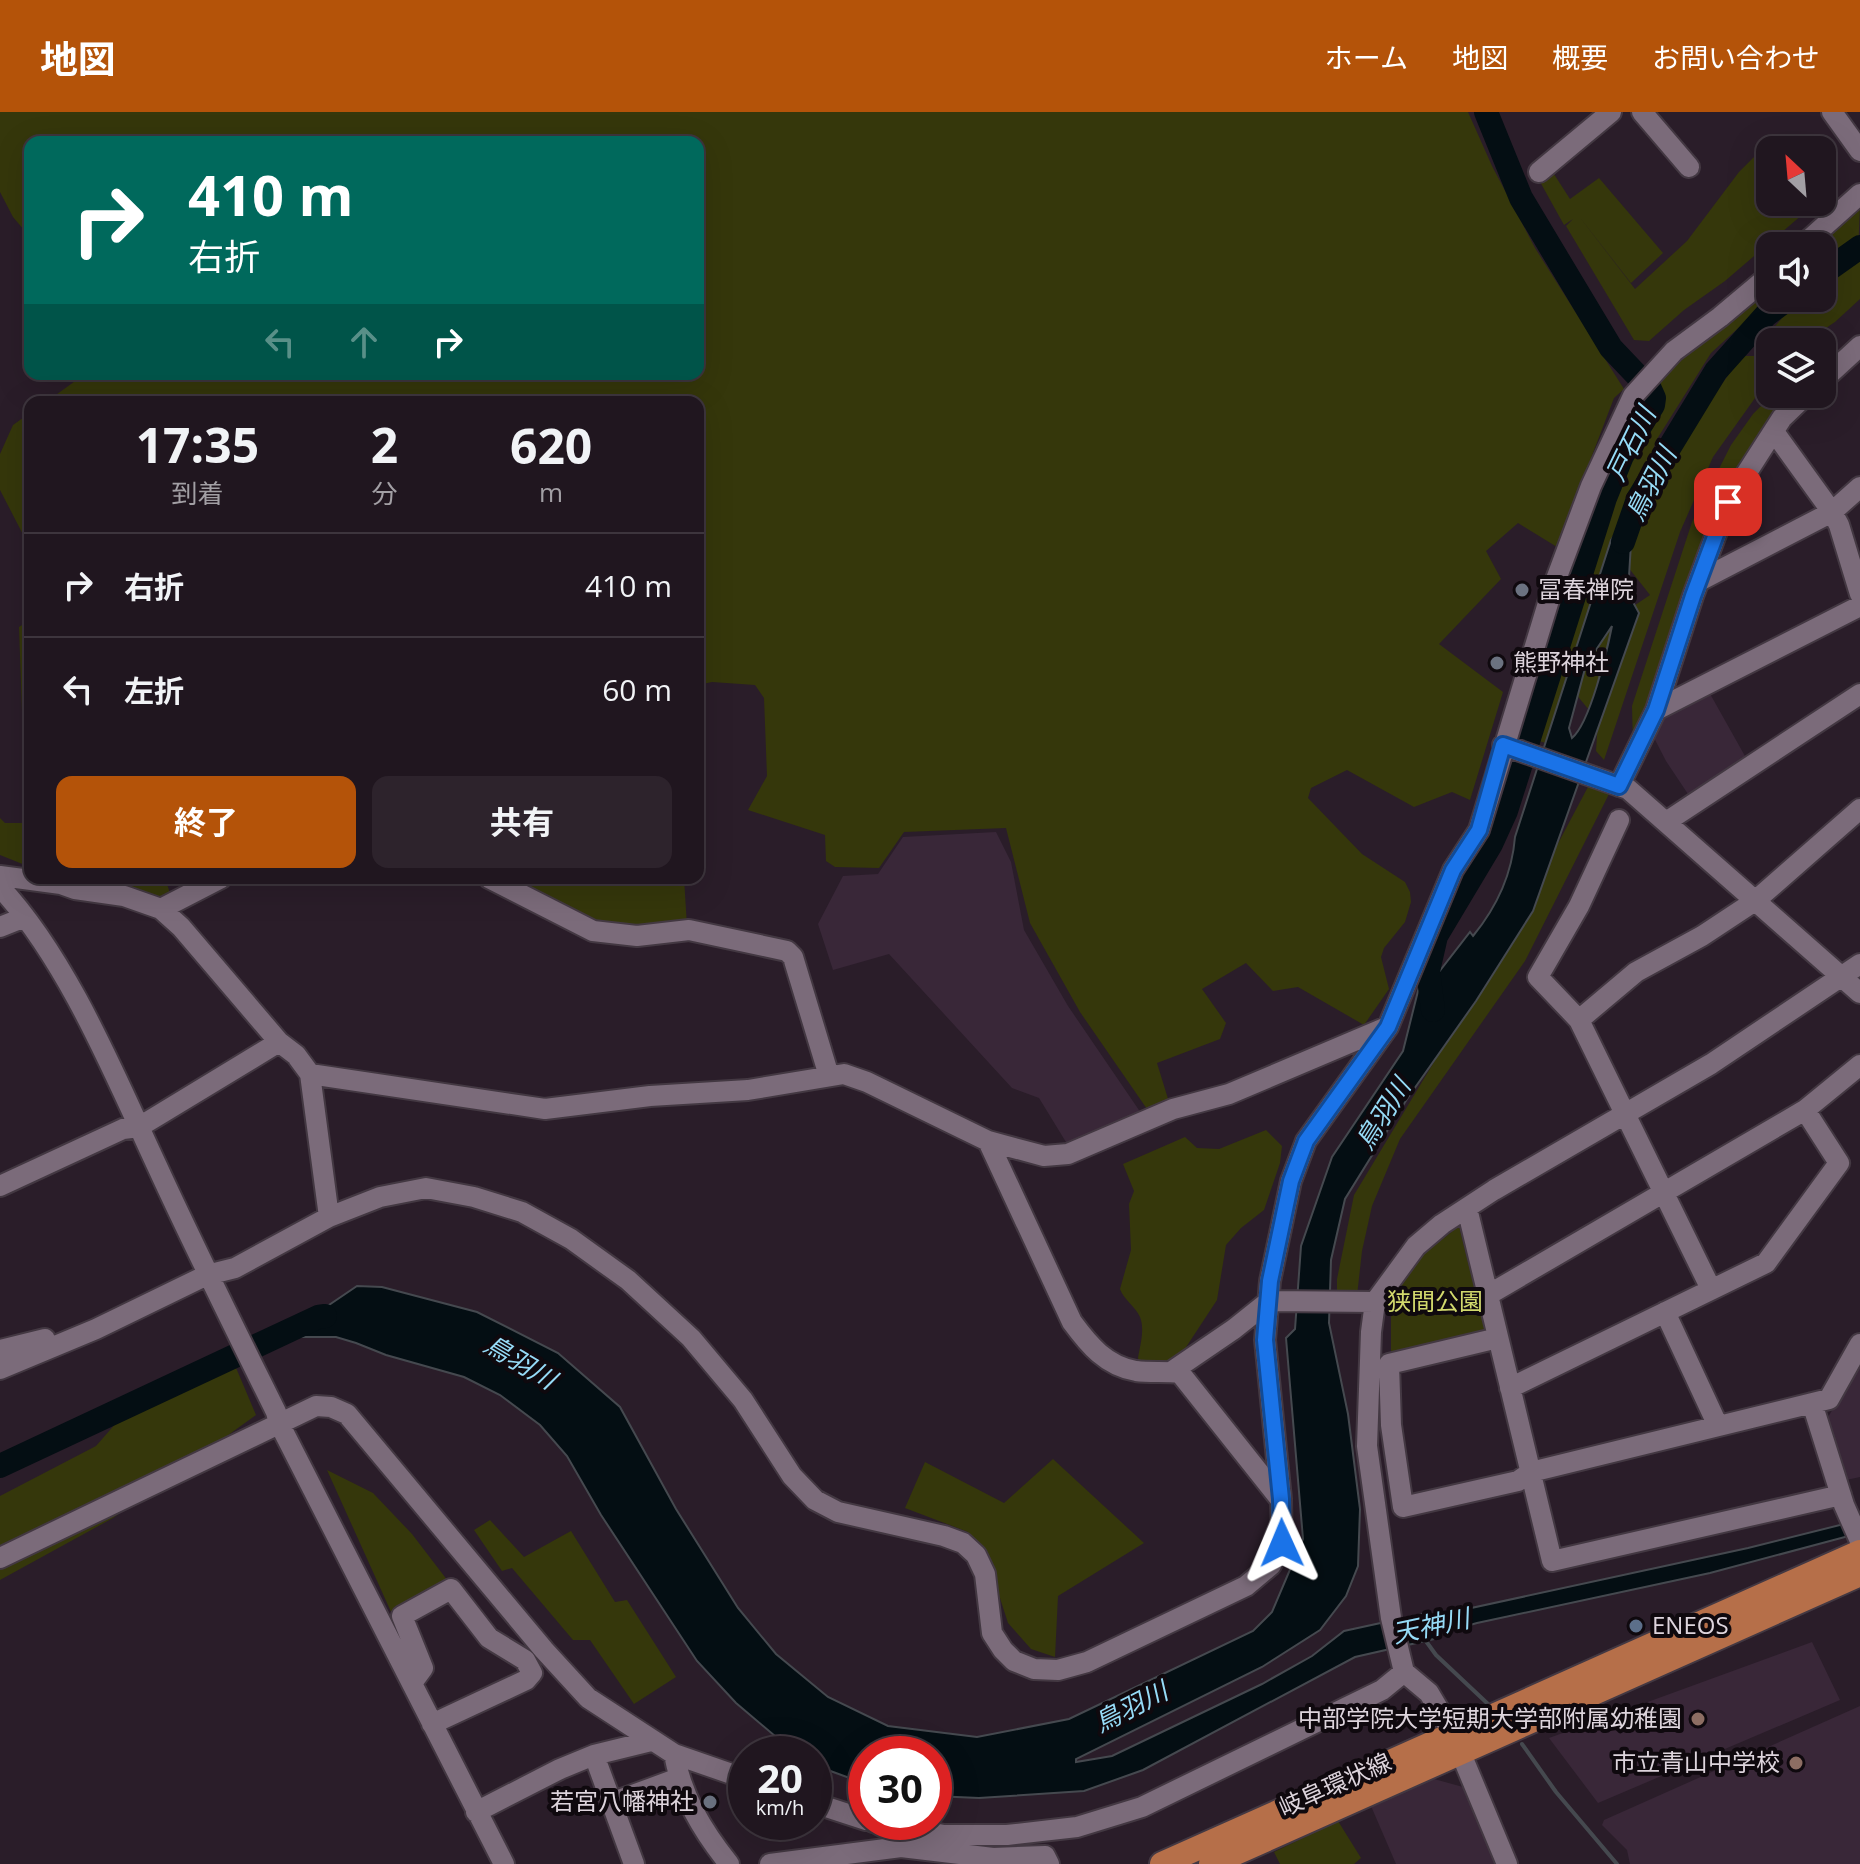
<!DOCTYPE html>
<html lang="ja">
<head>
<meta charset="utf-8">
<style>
  :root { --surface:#20161f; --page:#2d232c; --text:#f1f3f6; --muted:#a29fa4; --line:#3d353d; --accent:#b45309 }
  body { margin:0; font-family:"Open Sans","Noto Sans JP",sans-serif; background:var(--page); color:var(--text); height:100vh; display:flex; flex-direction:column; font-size:30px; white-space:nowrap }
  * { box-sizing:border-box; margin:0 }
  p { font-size:26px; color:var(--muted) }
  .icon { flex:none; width:44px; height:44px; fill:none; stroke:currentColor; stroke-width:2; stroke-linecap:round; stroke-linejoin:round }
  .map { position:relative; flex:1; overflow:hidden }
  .drawer { position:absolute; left:24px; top:284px; width:680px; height:488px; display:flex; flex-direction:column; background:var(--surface); border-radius:16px; box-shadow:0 8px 32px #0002,0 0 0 2px var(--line) }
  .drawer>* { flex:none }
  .banner { position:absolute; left:24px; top:24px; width:680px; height:244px; border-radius:16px; box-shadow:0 8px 32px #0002,0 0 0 2px var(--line); background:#00695c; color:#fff; overflow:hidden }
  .needle { width:52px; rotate:334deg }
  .fabs { position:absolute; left:1756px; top:24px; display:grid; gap:16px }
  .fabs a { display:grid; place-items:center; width:80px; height:80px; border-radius:16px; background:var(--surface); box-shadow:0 8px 32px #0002,0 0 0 2px var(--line); font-size:40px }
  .speed { position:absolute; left:728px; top:1624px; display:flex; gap:16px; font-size:40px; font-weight:700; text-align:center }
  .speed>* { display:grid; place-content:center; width:104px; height:104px; border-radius:50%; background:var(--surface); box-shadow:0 8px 32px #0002,0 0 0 2px var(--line); line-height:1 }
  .speed small { font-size:20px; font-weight:400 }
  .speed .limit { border:12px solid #d22; background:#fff; color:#111 }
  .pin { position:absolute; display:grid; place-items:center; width:68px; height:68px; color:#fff; margin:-34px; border-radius:16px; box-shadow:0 4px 12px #0006 }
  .me { position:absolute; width:88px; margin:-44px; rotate:359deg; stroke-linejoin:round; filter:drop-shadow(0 0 6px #0008) }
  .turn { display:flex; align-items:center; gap:28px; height:168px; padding:0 32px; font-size:36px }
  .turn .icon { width:104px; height:104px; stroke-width:2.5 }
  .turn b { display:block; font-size:56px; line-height:68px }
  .lanes { display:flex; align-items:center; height:76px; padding:0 32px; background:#0003; justify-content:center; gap:40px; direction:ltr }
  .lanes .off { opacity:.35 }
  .eta { display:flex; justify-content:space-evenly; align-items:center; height:136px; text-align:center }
  .eta b { font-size:48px; font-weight:700; line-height:56px }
  .button { display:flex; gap:16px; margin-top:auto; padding:16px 32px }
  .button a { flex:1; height:92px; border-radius:16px; background:var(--accent); color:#fff; font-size:32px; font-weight:700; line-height:92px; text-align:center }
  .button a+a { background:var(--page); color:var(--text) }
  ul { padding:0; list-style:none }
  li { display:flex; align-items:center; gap:24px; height:104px; padding:0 32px; border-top:2px solid var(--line) }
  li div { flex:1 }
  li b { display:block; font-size:30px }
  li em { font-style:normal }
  header { display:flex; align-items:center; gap:48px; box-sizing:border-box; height:112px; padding:0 40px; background:var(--accent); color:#fff }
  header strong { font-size:38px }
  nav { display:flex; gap:44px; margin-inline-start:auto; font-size:28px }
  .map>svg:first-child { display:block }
  .built { fill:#392738 }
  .green { fill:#35370b }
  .water { fill:#040e13; stroke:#45494f; stroke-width:2; fill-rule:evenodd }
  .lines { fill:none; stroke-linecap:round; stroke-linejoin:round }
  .stream { stroke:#45494f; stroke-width:4 }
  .river { stroke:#040e13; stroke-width:24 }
  .minor-casing { stroke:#433842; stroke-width:24 }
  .major-casing { stroke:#433842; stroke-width:28 }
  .minor { stroke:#7b6b7a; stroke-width:20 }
  .major { stroke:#b66f49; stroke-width:24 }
  .route-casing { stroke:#114b97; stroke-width:20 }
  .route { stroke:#1a73e8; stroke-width:14 }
  .worship-dot { fill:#6b7280; stroke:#0f090e; stroke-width:3 }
  .service-dot { fill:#5c6f8a; stroke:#0f090e; stroke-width:3 }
  .education-dot { fill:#8d6e63; stroke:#0f090e; stroke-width:3 }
  .labels { text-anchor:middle; stroke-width:8; stroke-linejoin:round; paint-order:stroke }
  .poi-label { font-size:24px; fill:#ddd4dc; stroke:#0f090e; text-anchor:start }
  .park-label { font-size:24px; fill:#d2d96d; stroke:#0f090e }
  .street-label { font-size:24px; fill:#ddd4dc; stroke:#0f090e }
  .water-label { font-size:26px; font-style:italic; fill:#96dbf7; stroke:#0f090e }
</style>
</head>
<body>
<header>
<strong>地図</strong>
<nav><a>ホーム</a><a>地図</a><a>概要</a><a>お問い合わせ</a></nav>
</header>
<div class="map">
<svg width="1860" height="1752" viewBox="0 0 1860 1752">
  <rect width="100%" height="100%" fill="#2a1d29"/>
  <!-- built -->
  <path class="built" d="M1709,580L1750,653L1690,685L1666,649L1650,618L1663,603Z
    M996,720L1011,750L1024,818L1068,894L1143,1004L1069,1035L1039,986L1012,976L889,842L833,858L818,812L843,764L878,762L903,725Z
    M1860,1251V1365L1846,1368L1824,1312Z
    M1812,1530L1840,1588L1598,1691L1549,1626Z
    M1860,1594V1752H1630L1627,1738L1602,1713L1604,1708Z
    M1434,1667L1463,1675L1496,1752H1396L1371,1694Z"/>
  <!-- green -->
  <path class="green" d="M0,0H1468L1492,54L1535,136L1624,277L1614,286L1557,435L1518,411L1486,439L1501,467L1439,532L1503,580L1470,688L1452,680L1414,695L1347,658L1311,676L1308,686L1362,742L1405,770L1410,780L1411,790L1405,810L1384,836L1381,845L1389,877L1364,913L1298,875L1273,879L1246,851L1202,877L1226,911L1220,927L1157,951L1169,990L1147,997L1080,900L1030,811L1006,716L904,720L879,756L835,755L826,749L825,723L748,698L767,664L764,586L755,573L712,570L698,573V290H46L85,262H698V30H30V125L13,105L0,80Z
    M1758,41L1770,50V90H1817L1725,169L1684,198L1649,229L1634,228L1566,114L1573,107L1564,113L1539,68L1552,59L1570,87L1599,66L1663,141L1631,171L1578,103L1635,177L1687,129L1739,60Z
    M1860,94L1858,141L1822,158V134H1814Z
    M1860,146V187L1835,210L1805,230H1770V265L1713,345L1680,420L1604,648L1596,639L1598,609L1575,581L1585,542L1601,516L1650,483L1624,450L1653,378L1706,294L1742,244H1755L1771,227V219L1799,186H1822V165Z
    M1770,172L1771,186L1711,241L1657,327L1546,631L1517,623L1591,407L1643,291L1668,260Z
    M1773,282H1791L1751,343L1633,634L1632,594L1692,410L1731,333L1753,302Z
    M30,301V436L0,378V342L13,313Z
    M30,508V640L23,628L19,515Z
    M1589,673L1609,682L1525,849L1400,1027L1372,1094L1362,1139L1357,1184L1337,1183V1167L1354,1083L1502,837Z
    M0,706L5,711H24L30,716V755L0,743Z
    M125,766H165L170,781L150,789L131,781Z
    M530,766H684L687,814L607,820L538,783L529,772Z
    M1266,1018L1282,1034L1280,1051L1264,1098L1241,1116L1226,1133L1217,1188L1175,1252L1140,1251L1138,1246C1140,1234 1145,1217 1140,1205C1135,1194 1124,1188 1120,1177L1131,1138L1129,1092L1134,1079L1123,1052L1185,1025L1197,1036L1219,1037Z
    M1459,1114L1486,1223L1391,1242V1205L1396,1164Z
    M234,1251L256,1303L113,1406L0,1468V1384L96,1334L117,1310Z
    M1053,1347L1144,1431L1058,1484L1055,1545L1031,1537L1008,1511L998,1480L968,1420L905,1396L925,1350L1004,1391Z
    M327,1358L373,1381L412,1422L451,1473L392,1502Z
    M490,1408L524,1445L571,1419L615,1490L627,1488L676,1565L634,1592L590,1528H573L512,1456L502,1459L474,1418Z
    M1338,1709L1361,1746L1354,1752H1280L1274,1740Z"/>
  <!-- water -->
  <path class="water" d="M1633,398L1628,481L1639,501L1533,799L1476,889L1407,987L1345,1087L1331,1148L1329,1211L1348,1302L1360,1397L1358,1454L1346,1484L1320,1518L1262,1555L1076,1647V1650L1112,1644L1262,1572L1312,1544L1344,1519L1422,1502L1439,1503L1748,1436L1860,1408V1421L1710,1461L1477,1511L1445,1520L1434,1527L1355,1545L1143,1658L1084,1679L979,1686L934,1684V1642H866V1672L825,1657L814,1650V1642H801L782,1630L736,1591L697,1549L601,1403L567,1344L540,1313L500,1283L464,1265L386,1243L356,1231L336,1225H297L270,1233L357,1174L382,1175L477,1200L558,1241L620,1295L676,1397L738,1496L776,1542L828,1585L888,1614L977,1625L1069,1607L1253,1519L1272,1500L1303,1427L1286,1226L1295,1217L1301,1134L1332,1045L1403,939L1419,875L1435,865L1470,820L1473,824C1496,796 1512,762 1515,725L1611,428ZM1612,514C1607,539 1590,611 1572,626L1569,616L1586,553Z"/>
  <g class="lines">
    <!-- stream -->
    <path class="stream" d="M1423,1525L1436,1543L1488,1592
      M1522,1632L1556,1680L1617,1752"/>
    <!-- river -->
    <path class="river" d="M1822,162L1860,135
      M1623,430L1638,387L1716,259L1766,203L1789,186
      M1433,898L1428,859L1436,824L1491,732L1506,699L1605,386L1622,344L1653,293L1654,286L1650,277L1611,236L1521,86L1486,0
      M0,1354L318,1205L325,1204"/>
    <!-- minor casing -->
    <g class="minor-casing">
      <path id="minor" d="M1642,0L1689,55
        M1832,0L1860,39
        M1539,60L1611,0
        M1802,134L1860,82
        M1822,269L1860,234
        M1775,321L1832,400L1839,413L1860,482
        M1699,469L1832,400L1860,375
        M1656,598L1860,494
        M1503,633L1628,677L1860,881
        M1619,674L1656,598L1693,484L1728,390L1782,306L1807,282
        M1619,708L1579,794L1538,865L1579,908L1711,1177
        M1666,710L1860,582
        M0,764L61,772L75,777L124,784L161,797L181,815L279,930L296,943L310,962L329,1105
        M489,766L593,819L637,824L689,818L787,839L793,845L829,964
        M0,775C68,848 115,964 157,1054C195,1137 236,1219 276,1300L279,1311L504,1752
        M161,797L221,766
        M0,815L25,805
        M1579,908L1636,860L1702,824L1755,789L1860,697
        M310,962L545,997L650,984L748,978L844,962L867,970L988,1029L1044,1044L1068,1042L1173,997L1229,982L1387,915
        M988,1029L1072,1210C1089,1233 1106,1254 1136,1259C1150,1261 1166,1259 1180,1261L1280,1387
        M0,1074L123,1017L139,1015L279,930
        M1467,1096L1552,1449L1841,1383
        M1488,1183L1805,998L1860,953
        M1665,1200L1718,1314
        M1498,1226L1389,1252L1391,1313L1403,1395L1518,1369L1531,1360L1829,1287L1860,1232
        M0,1238L45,1227
        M0,1257L96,1217L207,1163L235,1156L329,1105L380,1085L426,1076L474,1085L522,1100L571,1127L628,1168L691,1226L743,1288L792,1364L815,1388L838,1400L944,1424L963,1431L976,1443L985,1462L992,1521L1003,1538L1014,1549L1034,1557L1058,1558L1087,1550L1246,1474L1271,1453L1282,1431L1281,1387L1265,1228L1270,1169L1291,1069L1306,1029L1388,915L1453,758L1479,718L1552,478L1591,374L1633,284L1674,239L1720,205L1770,163
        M1171,1260L1234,1217L1269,1189L1375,1190
        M1510,1276L1766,1151L1839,1051L1805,998
        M1812,1291L1844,1393L1860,1429
        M0,1446L316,1294L331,1295L347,1302L544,1538L588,1586L674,1642L746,1667
        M412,1571L423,1556L402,1504L451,1477L489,1526L525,1548L532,1561L526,1568L432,1612
        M674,1642C682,1685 702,1718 729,1752
        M594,1643L634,1752
        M611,1691L679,1666
        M814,1691L866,1708
        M476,1700L560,1657L594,1643L651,1629
        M873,1710L944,1723H1007L1077,1715L1142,1695L1382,1578L1404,1560
        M770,1752L901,1735L993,1746L1045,1744L1049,1752
        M1507,1752L1452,1620L1429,1581L1404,1560L1391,1506L1367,1334L1371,1220L1375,1190L1416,1134L1442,1112L1494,1078L1711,952L1860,852"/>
    </g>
    <!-- major casing -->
    <g class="major-casing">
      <path id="major" d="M1162,1752C1394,1647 1628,1546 1860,1440
        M1211,1752L1860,1462"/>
    </g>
    <!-- minor -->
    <use href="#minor" class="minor"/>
    <!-- major -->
    <use href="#major" class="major"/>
  </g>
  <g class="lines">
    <!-- route casing -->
    <g class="route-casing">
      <path id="route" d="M1282,1431L1281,1387L1265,1228L1270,1169L1291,1069L1306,1029L1388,915L1453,758L1479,718L1503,633L1619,674L1656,598L1693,484L1728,390"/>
    </g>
    <!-- route -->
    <use href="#route" class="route"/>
  </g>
  <!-- markers -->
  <g class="worship-dot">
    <circle cx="1522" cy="478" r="8"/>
    <circle cx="1497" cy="551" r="8"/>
    <circle cx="710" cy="1690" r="8"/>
  </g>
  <circle class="service-dot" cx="1636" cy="1514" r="8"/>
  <g class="education-dot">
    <circle cx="1698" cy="1607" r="8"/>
    <circle cx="1796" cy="1651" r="8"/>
  </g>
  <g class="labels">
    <!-- poi labels -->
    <g class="poi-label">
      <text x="1538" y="486">冨春禅院</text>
      <text x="1513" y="559">熊野神社</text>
      <text x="1652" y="1522">ENEOS</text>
      <text x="1682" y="1615" text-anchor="end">中部学院大学短期大学部附属幼稚園</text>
      <text x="1780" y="1659" text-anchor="end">市立青山中学校</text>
      <text x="694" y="1698" text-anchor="end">若宮八幡神社</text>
    </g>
    <!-- park labels -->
    <g class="park-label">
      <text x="1435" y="1198">狭間公園</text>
    </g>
    <!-- street labels -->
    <g class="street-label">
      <text transform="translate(1335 1673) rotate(-24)" y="8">岐阜環状線</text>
    </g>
    <!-- water labels -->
    <g class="water-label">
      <text transform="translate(1631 332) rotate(-64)" y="9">戸石川</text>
      <text transform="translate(1651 372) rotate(-63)" y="9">鳥羽川</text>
      <text transform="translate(1383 1002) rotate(-58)" y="9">鳥羽川</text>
      <text transform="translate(520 1250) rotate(31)" y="9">鳥羽川</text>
      <text transform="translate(1431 1514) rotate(-12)" y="9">天神川</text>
      <text transform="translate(1131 1595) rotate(-27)" y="9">鳥羽川</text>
    </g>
  </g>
</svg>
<div class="fabs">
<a><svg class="needle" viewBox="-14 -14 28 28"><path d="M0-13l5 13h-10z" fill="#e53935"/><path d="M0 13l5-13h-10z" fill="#a29fa4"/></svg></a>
<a><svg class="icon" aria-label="sound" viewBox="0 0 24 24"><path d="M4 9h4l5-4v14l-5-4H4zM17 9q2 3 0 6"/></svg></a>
<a><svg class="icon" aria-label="layers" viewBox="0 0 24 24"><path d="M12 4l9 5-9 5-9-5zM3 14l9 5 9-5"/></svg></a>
</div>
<div class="speed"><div>20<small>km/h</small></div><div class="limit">30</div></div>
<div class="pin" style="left:1728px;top:390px;background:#d93025"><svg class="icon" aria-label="arrive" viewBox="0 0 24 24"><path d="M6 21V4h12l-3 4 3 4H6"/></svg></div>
<svg class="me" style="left:1282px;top:1431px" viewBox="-20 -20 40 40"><path d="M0-17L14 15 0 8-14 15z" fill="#1a73e8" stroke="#fff" stroke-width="4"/></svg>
<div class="banner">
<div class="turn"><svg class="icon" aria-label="right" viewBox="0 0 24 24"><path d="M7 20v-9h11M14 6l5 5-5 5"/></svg><div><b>410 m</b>右折</div></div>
<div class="lanes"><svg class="icon off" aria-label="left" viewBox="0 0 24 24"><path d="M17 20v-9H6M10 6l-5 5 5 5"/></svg><svg class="icon off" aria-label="ahead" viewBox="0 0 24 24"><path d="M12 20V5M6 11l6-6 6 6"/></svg><svg class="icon" aria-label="right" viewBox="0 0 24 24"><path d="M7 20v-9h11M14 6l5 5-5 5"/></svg></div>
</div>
<section class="drawer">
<div class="eta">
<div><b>17:35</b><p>到着</p></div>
<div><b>2</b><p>分</p></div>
<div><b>620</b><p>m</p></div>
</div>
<ul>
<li><svg class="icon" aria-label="right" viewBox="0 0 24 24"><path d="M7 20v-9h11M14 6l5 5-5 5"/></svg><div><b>右折</b></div><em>410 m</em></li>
<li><svg class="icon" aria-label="left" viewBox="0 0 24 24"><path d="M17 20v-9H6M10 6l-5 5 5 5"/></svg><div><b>左折</b></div><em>60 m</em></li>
</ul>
<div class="button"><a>終了</a><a>共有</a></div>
</section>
</div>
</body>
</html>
